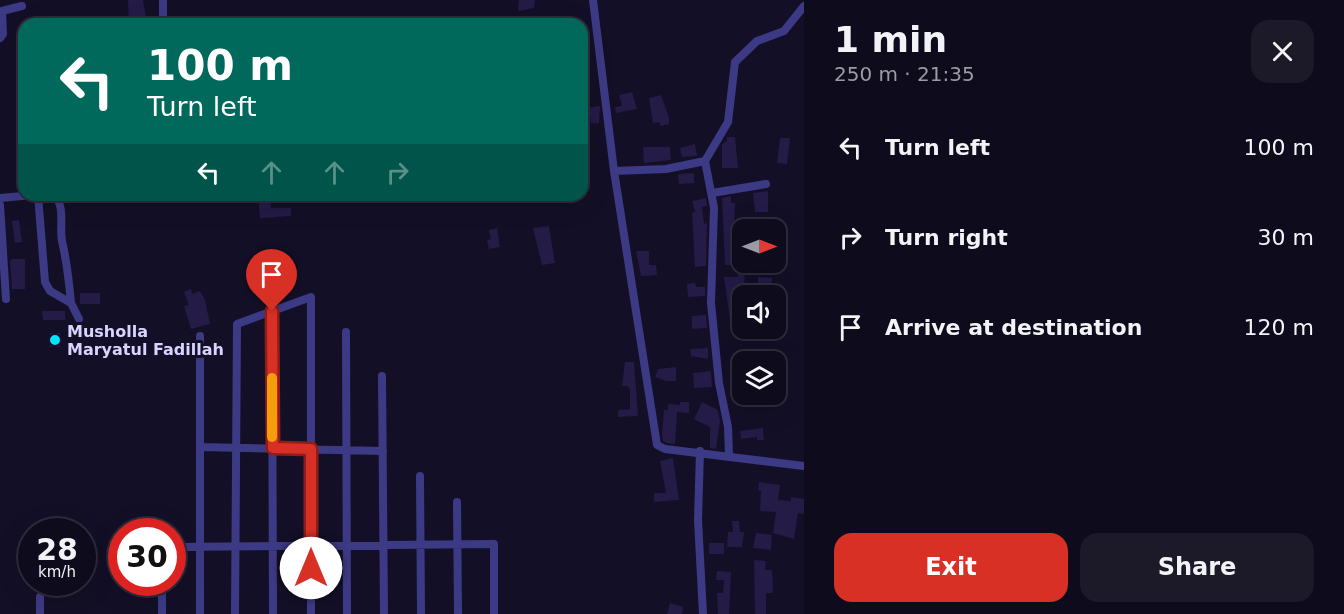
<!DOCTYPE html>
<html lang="en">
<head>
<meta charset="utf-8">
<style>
  :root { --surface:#0e0b1c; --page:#1c1929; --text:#f1f3f6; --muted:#9b9ba3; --line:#2e2b3b; --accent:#d93025 }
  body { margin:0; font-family:"DejaVu Sans",sans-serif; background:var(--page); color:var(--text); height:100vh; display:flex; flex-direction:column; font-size:22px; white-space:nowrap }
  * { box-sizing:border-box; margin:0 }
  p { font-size:20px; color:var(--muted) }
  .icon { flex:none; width:33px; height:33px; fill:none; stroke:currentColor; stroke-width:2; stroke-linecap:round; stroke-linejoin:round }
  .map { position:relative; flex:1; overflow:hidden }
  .side { display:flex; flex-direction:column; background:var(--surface); width:540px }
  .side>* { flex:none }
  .hud { position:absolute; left:18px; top:18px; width:570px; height:183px; border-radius:18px; box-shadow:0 6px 24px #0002,0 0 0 2px var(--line); background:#00695c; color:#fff; overflow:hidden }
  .needle { width:39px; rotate:90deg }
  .fabs { position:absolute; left:732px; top:219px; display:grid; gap:12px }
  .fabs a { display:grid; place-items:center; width:54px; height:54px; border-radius:12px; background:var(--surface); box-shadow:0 6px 24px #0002,0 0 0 2px var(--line); font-size:30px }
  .speed { position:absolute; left:18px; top:518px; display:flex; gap:12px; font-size:30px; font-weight:700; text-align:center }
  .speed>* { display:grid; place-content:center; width:78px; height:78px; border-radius:50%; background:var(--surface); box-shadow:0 6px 24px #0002,0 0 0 2px var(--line); line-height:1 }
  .speed small { font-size:15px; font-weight:400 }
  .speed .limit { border:9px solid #d22; background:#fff; color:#111 }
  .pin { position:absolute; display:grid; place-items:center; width:51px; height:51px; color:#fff; margin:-62px -26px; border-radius:50% 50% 50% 0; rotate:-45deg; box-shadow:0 0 6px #0007 }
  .pin .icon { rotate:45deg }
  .me { position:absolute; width:66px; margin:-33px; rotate:0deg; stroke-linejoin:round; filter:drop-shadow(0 0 4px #0008) }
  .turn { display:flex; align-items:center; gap:21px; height:126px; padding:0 30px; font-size:27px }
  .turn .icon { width:78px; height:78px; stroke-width:2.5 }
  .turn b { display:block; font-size:42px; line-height:51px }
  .lanes { display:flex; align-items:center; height:57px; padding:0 30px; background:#0003; justify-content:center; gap:30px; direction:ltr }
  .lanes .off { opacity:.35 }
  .round { display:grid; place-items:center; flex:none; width:63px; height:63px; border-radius:18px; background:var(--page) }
  .headline { display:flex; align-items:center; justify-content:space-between; height:102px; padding:0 30px }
  h1 { font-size:36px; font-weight:700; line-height:45px }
  .primary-button { display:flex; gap:12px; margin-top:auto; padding:12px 30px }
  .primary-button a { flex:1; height:69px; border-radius:18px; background:var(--accent); color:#fff; font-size:24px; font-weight:700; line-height:69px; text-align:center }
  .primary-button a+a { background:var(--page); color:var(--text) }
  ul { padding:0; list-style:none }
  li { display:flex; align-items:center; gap:18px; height:90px; padding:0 30px }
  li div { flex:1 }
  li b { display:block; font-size:22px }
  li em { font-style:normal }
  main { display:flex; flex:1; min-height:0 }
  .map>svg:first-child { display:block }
  .building { fill:#241b47 }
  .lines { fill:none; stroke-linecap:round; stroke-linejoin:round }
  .street { stroke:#3d3a85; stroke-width:8 }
  .route-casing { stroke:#8d1f18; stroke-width:15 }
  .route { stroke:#d93025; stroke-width:10 }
  .slow { stroke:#f59e0b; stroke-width:10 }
  .poi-dot { fill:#00e5ff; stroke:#130f26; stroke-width:2 }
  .labels { text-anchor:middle; stroke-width:6; stroke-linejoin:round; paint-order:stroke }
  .poi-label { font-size:16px; font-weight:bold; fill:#d9d4ff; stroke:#130f26; text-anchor:start }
</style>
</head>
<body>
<main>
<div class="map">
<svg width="804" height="614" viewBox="0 0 804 614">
  <rect width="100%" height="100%" fill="#130f26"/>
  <!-- building -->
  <path class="building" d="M128,0H143L147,23L129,24Z
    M519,0H535L534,8L518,11Z
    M632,92L637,109L616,113L615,107L622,106L619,95Z
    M661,95L669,118V124L660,126V122L653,123L649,98Z
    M600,106L599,123H591L590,115L584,116V108Z
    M727,137H735L738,168H722V144L727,141Z
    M780,138H790L787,164L777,163Z
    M695,144L697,156L682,157L680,148Z
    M643,147H670L671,160L644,163Z
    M694,173V183L679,184L678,174Z
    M768,191V212H755L753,193Z
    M258,195H270L271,208H291V216L260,218Z
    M731,196V203H735L734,231H736V241H742L745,271L744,288H738L741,327H731L724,277H738L737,265H725L722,198Z
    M706,198L707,206L702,207L704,224L707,223L706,266L695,267L692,213L695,212L692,201Z
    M19,220L22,242L15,243L12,221Z
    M549,226L555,263L542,265L533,228Z
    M497,228L500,247L489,249L487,240L491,239L489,230Z
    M636,251H649V265H656L657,275L641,276Z
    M12,259H25V289H12L10,261Z
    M758,277L772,278L771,288L758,286Z
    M695,283L696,287H705V296L688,297L687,284Z
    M191,289L192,294L200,291L205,300L210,324L191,329L184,306L189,305L184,292Z
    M80,293H100V304H80Z
    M42,311H65V320H43Z
    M706,315L707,328L692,329V316Z
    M50,333H60V347H50Z
    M708,348V359L691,356L690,349Z
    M625,362H634L638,416L618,417V410L630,409V390L628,386H622Z
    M676,367V381H666L655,377L658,369Z
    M711,371L712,387L694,388L693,373Z
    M680,402H689V413L677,412L675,444L667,443L663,441L662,435L664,410H668V404L680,405Z
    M702,402L718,410L720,421L716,449L710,448V427L694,419Z
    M763,428L764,440H757V437L741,439L740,431Z
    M673,458L679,500L654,502V493H666L660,461Z
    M759,482L780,485L778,500L791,501V497L804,499V514L798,513L794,539L773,533L776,512L760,511L761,491L758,490Z
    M732,521H739L740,532H744L742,547H727L728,532H733Z
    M756,533L772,535L771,550L753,548Z
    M709,543H724V554H709Z
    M754,560L766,561L765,570H772L773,589L772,593H766V614H755Z
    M717,571L731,572L729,614H718L717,593H723L724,580H716Z
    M670,603L683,607L682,614H667Z"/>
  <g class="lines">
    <!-- street -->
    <path class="street" d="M593,0L614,171L657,445L665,449L804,466
      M163,24V0
      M0,38L3,34L2,11L22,6
      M614,171L666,169L705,161
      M712,193L766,184
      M38,195L45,282L50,291L71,303L79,319
      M54,195C66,207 59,226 62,241C67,262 69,281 71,303
      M0,198L34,195
      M0,205L6,299
      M272,311L273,614
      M346,332L347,614
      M382,376L384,614
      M201,447L383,451
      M700,451L698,520L703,614
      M729,455L728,427L719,383L711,303L714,208L705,161L728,122L735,62L757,41L784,31L804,6
      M420,476L421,614
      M457,502L458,614
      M172,547L494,544V614
      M40,614V597
      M162,614V582
      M200,614V336
      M235,614L237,324L311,297V614"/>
  </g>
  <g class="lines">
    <!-- route casing -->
    <g class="route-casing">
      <path id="route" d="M272,311L273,448L311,449V568"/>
    </g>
    <!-- route -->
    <use href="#route" class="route"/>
    <!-- slow -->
    <path class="slow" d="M272,378V437"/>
  </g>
  <!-- markers -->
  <circle class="poi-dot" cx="55" cy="340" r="6"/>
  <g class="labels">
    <!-- poi labels -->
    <g class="poi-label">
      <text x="67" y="337">Musholla<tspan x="67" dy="18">Maryatul Fadillah</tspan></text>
    </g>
  </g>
</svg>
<div class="fabs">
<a><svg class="needle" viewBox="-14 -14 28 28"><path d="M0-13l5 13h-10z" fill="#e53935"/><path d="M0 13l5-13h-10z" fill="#9b9ba3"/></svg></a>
<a><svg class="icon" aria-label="sound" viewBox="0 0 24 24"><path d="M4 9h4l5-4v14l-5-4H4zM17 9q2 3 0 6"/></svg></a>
<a><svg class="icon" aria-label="layers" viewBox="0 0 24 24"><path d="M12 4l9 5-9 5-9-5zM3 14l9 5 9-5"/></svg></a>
</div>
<div class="speed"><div>28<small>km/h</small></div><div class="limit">30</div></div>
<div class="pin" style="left:272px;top:311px;background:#d93025"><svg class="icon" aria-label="arrive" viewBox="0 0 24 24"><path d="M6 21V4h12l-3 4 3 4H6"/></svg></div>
<svg class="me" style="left:311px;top:568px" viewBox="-20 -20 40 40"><circle r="19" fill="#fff"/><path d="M0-13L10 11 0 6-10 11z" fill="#d93025"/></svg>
<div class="hud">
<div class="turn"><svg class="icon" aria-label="left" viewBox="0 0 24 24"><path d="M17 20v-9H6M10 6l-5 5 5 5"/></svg><div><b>100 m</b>Turn left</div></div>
<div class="lanes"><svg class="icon" aria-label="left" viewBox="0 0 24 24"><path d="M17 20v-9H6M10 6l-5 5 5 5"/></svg><svg class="icon off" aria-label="ahead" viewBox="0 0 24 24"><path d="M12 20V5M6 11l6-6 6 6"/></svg><svg class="icon off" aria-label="ahead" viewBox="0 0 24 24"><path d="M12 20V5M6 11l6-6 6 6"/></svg><svg class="icon off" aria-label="right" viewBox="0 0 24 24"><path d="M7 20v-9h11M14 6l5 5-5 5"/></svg></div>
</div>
</div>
<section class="side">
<div class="headline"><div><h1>1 min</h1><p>250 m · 21:35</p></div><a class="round"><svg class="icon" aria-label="close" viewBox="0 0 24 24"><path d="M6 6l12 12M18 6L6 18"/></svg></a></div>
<ul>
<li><svg class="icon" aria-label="left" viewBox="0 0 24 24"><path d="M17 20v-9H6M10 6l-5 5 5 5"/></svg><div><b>Turn left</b></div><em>100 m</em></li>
<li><svg class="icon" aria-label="right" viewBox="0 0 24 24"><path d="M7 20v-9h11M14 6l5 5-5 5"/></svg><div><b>Turn right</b></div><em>30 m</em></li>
<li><svg class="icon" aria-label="arrive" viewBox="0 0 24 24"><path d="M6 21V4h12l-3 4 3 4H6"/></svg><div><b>Arrive at destination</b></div><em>120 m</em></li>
</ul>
<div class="primary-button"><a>Exit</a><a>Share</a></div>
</section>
</main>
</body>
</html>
